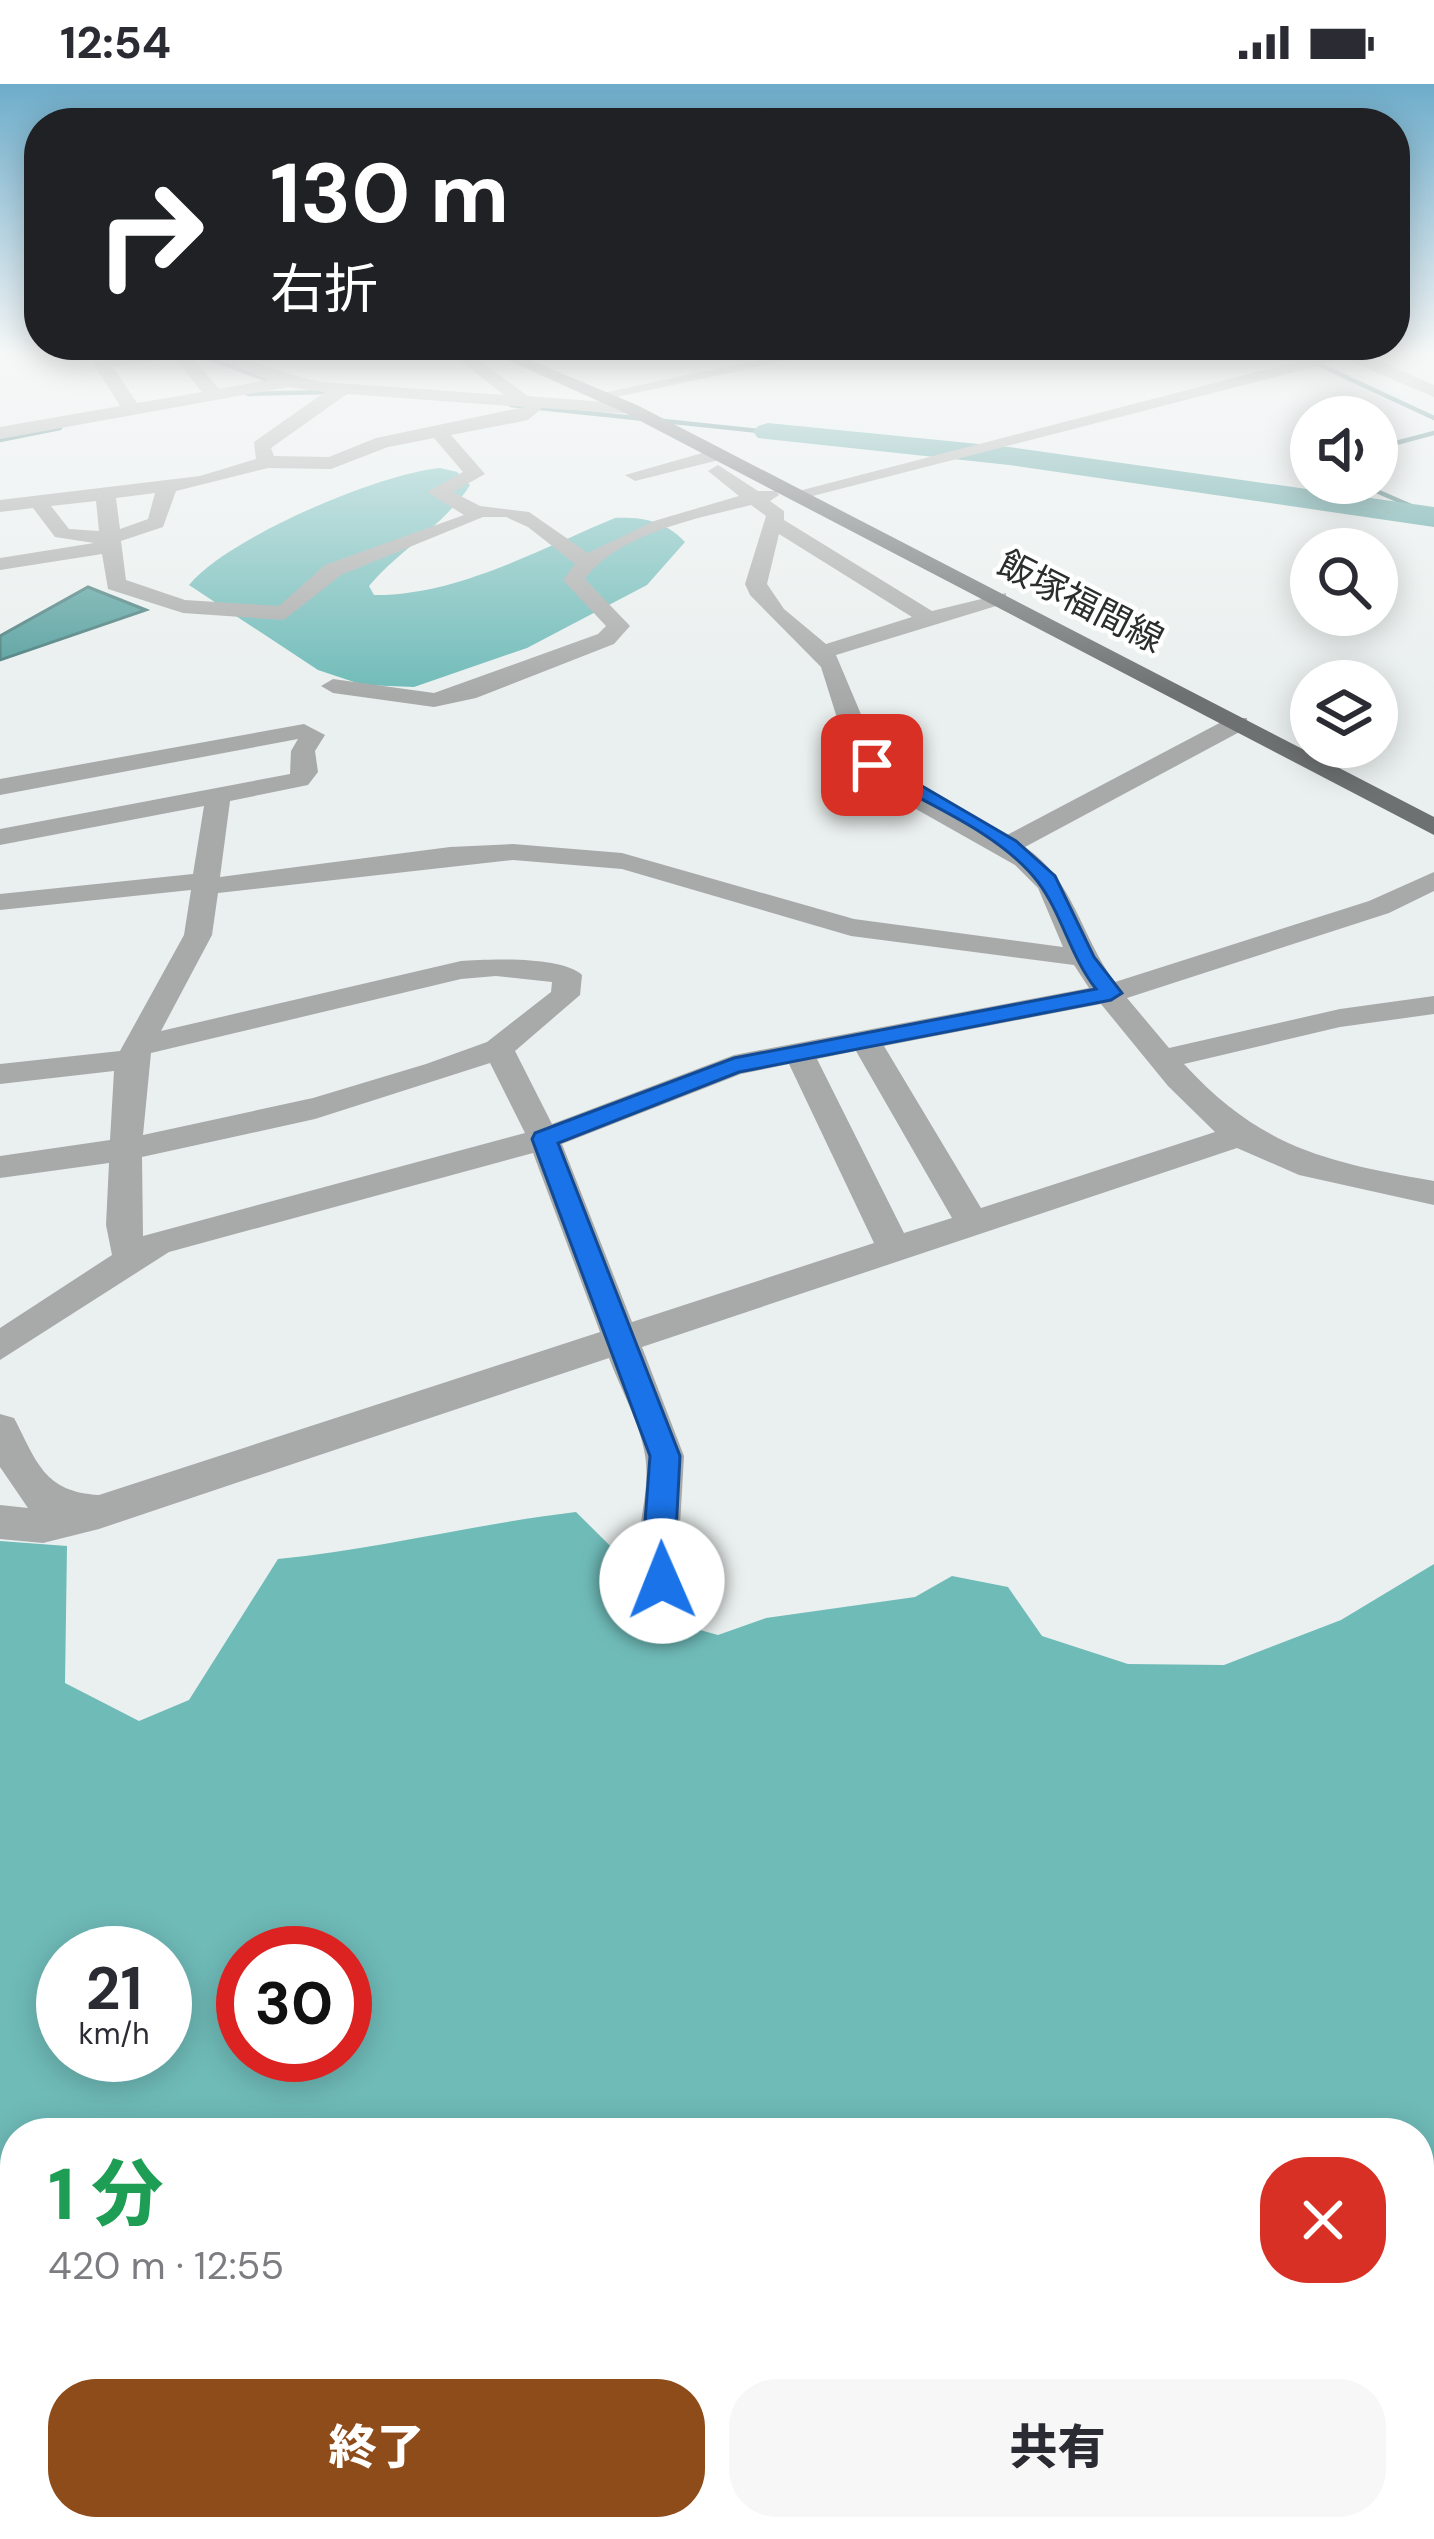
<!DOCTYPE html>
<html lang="ja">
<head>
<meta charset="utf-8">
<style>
  :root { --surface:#fff; --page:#f7f7f7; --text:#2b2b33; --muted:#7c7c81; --accent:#8f4c1b }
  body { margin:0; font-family:"DM Sans","Noto Sans JP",sans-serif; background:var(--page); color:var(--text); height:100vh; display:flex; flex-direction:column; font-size:45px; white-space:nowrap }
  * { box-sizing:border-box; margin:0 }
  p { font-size:39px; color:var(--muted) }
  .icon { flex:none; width:66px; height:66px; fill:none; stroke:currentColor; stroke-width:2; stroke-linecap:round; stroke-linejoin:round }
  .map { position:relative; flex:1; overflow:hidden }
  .panel { position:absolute; left:0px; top:2034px; width:1434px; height:423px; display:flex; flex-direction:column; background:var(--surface); border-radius:48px 48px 0 0; box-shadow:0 6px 30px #0003 }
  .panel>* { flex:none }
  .top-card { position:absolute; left:24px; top:24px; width:1386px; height:252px; border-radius:48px; box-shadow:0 6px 30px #0003; background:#202124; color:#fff; overflow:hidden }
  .buttons { position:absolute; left:1290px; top:312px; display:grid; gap:24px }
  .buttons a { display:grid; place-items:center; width:108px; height:108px; border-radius:50%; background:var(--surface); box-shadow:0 6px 30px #0003; font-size:60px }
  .speed { position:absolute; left:36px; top:1842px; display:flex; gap:24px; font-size:60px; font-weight:700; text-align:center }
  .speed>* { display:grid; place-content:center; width:156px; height:156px; border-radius:50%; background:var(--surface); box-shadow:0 6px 30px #0003; line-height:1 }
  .speed small { font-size:30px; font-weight:400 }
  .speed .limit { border:18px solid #d22; background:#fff; color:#111 }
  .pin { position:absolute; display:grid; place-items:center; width:102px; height:102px; color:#fff; margin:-51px; border-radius:24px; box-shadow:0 6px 18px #0006 }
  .me { position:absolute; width:132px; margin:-66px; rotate:359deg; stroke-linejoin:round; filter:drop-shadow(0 0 9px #0008) }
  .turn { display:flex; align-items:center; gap:42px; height:252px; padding:0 48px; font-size:54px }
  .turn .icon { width:156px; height:156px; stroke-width:2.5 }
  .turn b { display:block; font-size:84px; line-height:102px }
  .round { display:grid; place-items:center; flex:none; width:126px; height:126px; border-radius:48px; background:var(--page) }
  .summary { display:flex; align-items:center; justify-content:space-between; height:204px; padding:0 48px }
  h1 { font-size:72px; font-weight:800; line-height:90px; color:#1e9e55 }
  .primary-button { display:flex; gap:24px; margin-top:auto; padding:24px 48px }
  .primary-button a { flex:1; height:138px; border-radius:48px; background:var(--accent); color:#fff; font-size:48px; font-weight:800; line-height:138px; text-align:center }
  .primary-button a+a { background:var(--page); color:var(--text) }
  .status { display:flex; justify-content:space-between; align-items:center; height:84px; padding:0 60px; background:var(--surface); direction:ltr }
  .status svg { height:33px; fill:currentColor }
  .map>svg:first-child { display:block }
  .forest { fill:#6fbbb8; fill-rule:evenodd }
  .water { fill:#549f9d; stroke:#487d7c; stroke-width:3 }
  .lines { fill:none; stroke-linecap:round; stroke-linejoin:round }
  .stream { stroke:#487d7c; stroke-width:4.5 }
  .river { fill:#549f9d; fill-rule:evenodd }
  .minor { fill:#a8aaaa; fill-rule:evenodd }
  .major { fill:#6d7171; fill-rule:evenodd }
  .route { fill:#1a73e8; stroke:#114b97; stroke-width:3 }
  .labels { text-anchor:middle; stroke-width:9; stroke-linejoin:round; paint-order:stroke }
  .far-street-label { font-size:36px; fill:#2c2e2e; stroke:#fff }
</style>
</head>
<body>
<div class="status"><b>12:54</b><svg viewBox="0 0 49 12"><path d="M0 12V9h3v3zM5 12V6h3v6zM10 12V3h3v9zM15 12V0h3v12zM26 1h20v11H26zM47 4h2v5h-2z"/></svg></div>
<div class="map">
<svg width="1434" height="2455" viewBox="0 0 1434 2455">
  <rect width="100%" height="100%" fill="#eaf0ef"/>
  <!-- forest -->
  <path class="forest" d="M440,384L457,388L470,401C444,442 400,465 369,502L374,511C456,512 540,465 615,434C643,433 665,437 685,458L647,501L527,564L414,603L363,601L318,586L189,501C229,453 378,390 440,384Z
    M576,1428L693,1544L718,1551L766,1534L915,1513L952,1492L1008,1503L1042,1552L1128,1580L1224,1581L1341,1536L1434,1480V2455H0V1457L67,1462L65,1599L139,1637L189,1616L278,1475C379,1465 475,1440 576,1428ZM63,1869H165V1971H63ZM243,1869H345V1971H243ZM15,2049H1419V2442H15Z"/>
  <!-- water -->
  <path class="water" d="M88,503L146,526L0,576V552Z"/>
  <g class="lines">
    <!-- stream -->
    <path class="stream" d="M191,268L279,300
      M1292,268L1434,334
      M248,310L327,308
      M511,321L768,348
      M0,356L60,344
      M1377,364L1434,349
      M1358,399L1434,432"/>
    <!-- river -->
    <path class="river" d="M768,339L1009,363L1434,423V443L1009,381L758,354L753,348L758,342Z"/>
    <!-- minor -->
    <path class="minor" d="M146,268H188L219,305L268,296L200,268C242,268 281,291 323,298L504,311L449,268H467L528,312L631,320L640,325L631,330L542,324L528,336L451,351L485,390L453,408L480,422L529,428L588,469L654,437L739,412L708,387L718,381L758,407H776L779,411L770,417L784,427V436L932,527L1006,509V519L836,571L879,673L919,705L1007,751L1229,634H1247V644L1025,763C1074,796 1081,853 1115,898L1369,817L1434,788V807L1389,829L1127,914L1169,964L1340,925L1434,912V930L1340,943L1184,980C1261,1064 1326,1078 1434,1097V1121L1299,1091L1237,1064L642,1263L684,1372L678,1477L683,1497L677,1509L662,1515L647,1509C625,1464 653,1417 645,1371C640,1339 620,1304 609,1274L99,1445L43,1459L0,1455V1421L28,1424L0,1383V1330L14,1334C37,1378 44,1408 99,1411L600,1248L533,1069L169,1168L0,1276V1244L112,1171L106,1141L109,1079L0,1094V1072L110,1056L114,987L0,1000V980L120,967L184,851L191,806L0,826V810L193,790L204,722L0,761V745L290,690L291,667L298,655L0,711V695L304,640L325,651L315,667L318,688L308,701L230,717L220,793L450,763L513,760L622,769L854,835L1063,863L1038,804L1015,781L900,716L861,683L843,653L821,583L750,511L745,500L766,432L751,421C699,434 618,449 585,495L630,542L614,560L476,614L434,623L333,609L321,602L333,595L434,609L598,550L606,542L563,496L575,480L528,443L506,433H483L341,491L284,536L183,529L108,505L102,470L0,486V474L94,459L55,453L33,424L0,428V416L200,392L256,375L254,358L325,308L288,303L0,355V343L120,322L93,279ZM175,274L202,308L137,319L113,283ZM347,310L525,323L376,354L329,373L274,372L271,364ZM434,354L463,388L427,408L464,431L325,481L279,522L185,516L126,496L121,457L163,443L176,407L268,384L331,385L388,363ZM155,409L148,435L120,445L116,414ZM96,417L99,447L69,445L51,422ZM779,450L912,533L826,560L784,525L767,500ZM513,776L622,785L851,852L1074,881L1089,904L734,971L552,1040L515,967L580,911L582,891C562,872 489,875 461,877L161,947L212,851L218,809ZM496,892L552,898L551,908L487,958L426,980L313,1014L143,1051L151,969L461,895ZM1101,920L1168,1002L1215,1048L981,1124L884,962ZM856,967L952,1134L904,1149L817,975ZM490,979L525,1049L143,1152L142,1073L315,1035ZM789,980L874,1159L632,1238L562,1060L741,990Z
      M376,268L357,274L349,269L350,268Z
      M794,268H825L603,316L594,311Z
      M1334,268H1360L1434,301V313L1345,275L797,416L787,410Z
      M720,364L729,370L727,374L635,397L625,391Z"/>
    <!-- major -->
    <path class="major" d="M490,268H511L637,321L1434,733V751L625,329Z"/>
  </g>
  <!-- sky -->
  <linearGradient id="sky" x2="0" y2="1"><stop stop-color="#6dacca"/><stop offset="0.44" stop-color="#f6f8f8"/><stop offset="1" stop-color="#f6f8f8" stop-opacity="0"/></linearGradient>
  <rect width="1434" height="611" fill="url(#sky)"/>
  <!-- route -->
  <path class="route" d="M865,677H879L1016,757L1055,792L1094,873L1122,909L1111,916L739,988L558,1059L680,1372L673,1506H651L642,1477L650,1372L532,1055L535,1049L734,974L1096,905C1070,872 1062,830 1038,798C999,747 920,717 865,685Z"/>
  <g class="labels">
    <!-- far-street labels -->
    <g class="far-street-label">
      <text transform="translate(1081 517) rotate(27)" y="13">飯塚福間線</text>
    </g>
  </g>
</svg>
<div class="buttons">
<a><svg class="icon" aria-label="sound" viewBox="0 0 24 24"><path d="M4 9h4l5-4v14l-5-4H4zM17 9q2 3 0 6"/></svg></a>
<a><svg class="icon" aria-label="search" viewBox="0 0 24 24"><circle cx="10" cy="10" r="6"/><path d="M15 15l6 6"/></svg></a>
<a><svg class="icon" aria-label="layers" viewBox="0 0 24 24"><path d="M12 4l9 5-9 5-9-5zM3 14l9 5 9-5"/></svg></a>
</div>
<div class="speed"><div>21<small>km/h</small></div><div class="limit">30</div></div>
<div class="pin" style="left:872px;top:681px;background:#d93025"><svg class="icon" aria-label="arrive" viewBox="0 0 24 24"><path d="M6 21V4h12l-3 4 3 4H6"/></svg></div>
<svg class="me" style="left:662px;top:1497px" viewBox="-20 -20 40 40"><circle r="19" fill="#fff"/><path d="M0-13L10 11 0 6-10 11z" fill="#1a73e8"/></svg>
<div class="top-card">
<div class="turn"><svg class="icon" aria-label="right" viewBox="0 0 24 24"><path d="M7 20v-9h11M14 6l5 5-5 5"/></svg><div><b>130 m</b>右折</div></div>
</div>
<section class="panel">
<div class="summary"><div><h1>1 分</h1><p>420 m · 12:55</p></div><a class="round" style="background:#d93025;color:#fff"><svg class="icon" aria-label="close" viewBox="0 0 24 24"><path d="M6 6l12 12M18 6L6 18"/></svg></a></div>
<div class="primary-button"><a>終了</a><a>共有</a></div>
</section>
</div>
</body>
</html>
